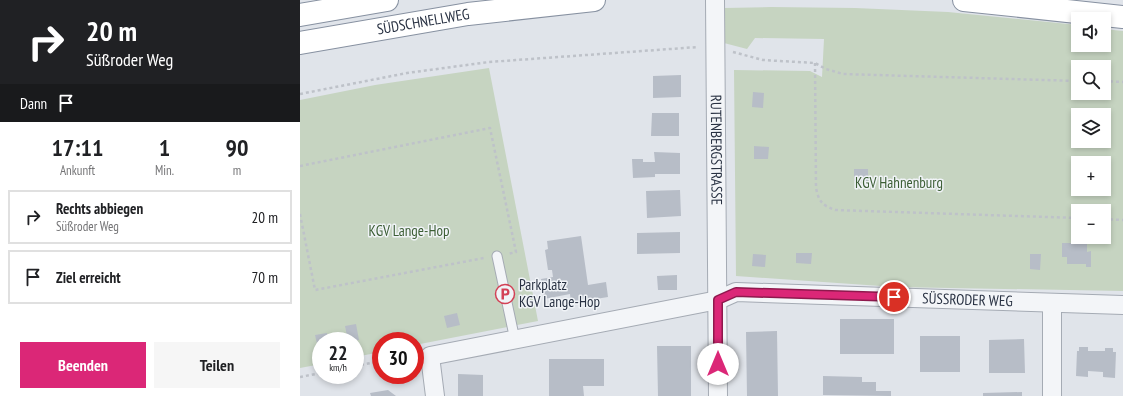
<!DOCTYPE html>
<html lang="de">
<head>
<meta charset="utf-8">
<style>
  :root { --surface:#fff; --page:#f6f6f6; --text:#202124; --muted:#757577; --line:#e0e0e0; --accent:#db2777 }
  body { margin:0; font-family:"PT Sans Narrow",sans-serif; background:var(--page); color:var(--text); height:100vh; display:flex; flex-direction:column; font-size:15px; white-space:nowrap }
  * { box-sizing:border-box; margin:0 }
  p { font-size:13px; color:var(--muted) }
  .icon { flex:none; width:22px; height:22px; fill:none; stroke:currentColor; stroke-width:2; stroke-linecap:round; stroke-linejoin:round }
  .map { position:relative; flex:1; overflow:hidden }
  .side { display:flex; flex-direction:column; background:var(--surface); width:300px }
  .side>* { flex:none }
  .banner { background:#202124; color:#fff; overflow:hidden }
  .buttons { position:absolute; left:771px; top:12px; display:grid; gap:8px }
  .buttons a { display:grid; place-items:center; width:40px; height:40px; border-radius:0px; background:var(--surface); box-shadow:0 2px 6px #0003; font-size:20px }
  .speed { position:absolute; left:12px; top:332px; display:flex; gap:8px; font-size:20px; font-weight:700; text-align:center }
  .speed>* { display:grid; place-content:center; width:52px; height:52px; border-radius:50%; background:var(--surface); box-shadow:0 2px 6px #0003; line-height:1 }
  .speed small { font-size:10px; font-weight:400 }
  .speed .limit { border:6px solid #d22; background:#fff; color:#111 }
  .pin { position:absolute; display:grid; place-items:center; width:34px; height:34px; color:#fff; margin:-17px; border:2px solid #fff; border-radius:50%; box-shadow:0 1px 4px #0007 }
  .me { position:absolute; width:44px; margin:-22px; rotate:0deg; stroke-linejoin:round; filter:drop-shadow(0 0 3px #0008) }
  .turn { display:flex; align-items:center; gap:14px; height:84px; padding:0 20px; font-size:18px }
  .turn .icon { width:52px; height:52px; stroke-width:2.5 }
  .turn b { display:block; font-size:28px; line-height:34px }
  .then { display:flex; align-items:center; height:38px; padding:0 20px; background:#0003; gap:8px; font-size:15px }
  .eta { display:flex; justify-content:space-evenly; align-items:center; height:68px; text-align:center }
  .eta b { font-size:24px; font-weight:700; line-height:28px }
  .primary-button { display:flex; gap:8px; margin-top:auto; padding:8px 20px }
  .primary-button a { flex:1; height:46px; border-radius:0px; background:var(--accent); color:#fff; font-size:16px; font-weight:700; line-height:46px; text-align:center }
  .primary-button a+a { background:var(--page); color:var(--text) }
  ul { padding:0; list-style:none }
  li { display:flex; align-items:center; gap:12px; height:54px; margin:0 8px 6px; padding:0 12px; border:2px solid var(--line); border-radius:0px }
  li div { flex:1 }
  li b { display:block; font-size:15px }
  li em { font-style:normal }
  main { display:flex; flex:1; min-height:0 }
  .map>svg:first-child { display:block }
  .green { fill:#c6d4c1; fill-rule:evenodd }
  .building { fill:#b7bdc7 }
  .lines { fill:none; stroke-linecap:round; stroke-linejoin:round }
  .service-casing { stroke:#a5abb4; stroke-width:11 }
  .minor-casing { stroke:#a5abb4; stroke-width:20 }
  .trunk-casing { stroke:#8791a1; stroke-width:24 }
  .path { stroke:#bec2c9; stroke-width:2.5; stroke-dasharray:3 3; stroke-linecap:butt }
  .service { stroke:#f3f5f8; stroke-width:9 }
  .minor { stroke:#f3f5f8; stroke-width:18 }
  .trunk { stroke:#fff; stroke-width:22 }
  .route-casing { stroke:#8e194d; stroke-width:10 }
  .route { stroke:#db2777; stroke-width:7 }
  .labels { text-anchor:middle; stroke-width:3; stroke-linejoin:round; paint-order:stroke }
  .street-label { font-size:15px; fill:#283142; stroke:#f0f3f7 }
  .park-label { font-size:15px; fill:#3c5e35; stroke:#f0f3f7 }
  .poi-label { font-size:15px; fill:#283142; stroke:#f0f3f7; text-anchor:start }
</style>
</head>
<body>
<main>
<section class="side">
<div class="banner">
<div class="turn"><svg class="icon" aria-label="right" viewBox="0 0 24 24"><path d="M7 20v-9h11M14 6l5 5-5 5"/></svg><div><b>20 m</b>Süßroder Weg</div></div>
<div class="then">Dann<svg class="icon" aria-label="arrive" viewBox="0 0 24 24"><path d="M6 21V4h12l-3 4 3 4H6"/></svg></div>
</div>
<div class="eta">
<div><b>17:11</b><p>Ankunft</p></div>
<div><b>1</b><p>Min.</p></div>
<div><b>90</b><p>m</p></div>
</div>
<ul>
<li><svg class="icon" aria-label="right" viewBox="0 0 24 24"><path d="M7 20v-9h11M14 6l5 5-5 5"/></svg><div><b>Rechts abbiegen</b><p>Süßroder Weg</p></div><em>20 m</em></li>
<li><svg class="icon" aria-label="arrive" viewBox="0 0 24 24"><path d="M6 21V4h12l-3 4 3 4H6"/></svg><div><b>Ziel erreicht</b></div><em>70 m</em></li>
</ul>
<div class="primary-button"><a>Beenden</a><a>Teilen</a></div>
</section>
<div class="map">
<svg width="823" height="396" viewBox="0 0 823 396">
  <rect width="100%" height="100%" fill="#e0e4ea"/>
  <!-- green -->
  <path class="green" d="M471,7L555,8L648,12L778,25V45H804V29L823,31V291L595,287L436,276L434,70L510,71L522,77L524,39L455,38L447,49L424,43L425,8ZM778,67H804V93H778ZM778,115H804V141H778ZM778,163H804V189H778ZM778,211H804V237H778Z
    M189,68L238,321L115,345V341H81V352L55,357V341H21V364L0,368V100L75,85Z"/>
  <!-- building -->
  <path class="building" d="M381,75V97L353,98V76Z
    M453,92L464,93L463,108L452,107Z
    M352,113H379V136H351Z
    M454,146L469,147L468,159H454Z
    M354,152L380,153V174H355V177L333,178L332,159H343V162H355Z
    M554,169H568V181H554Z
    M380,190L381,216L347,218L346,191Z
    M380,232V253L337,254V233Z
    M281,236L288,285L306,282L308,297L271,303L270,294L244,299L241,279L253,277L252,270H248L245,250L248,249L247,241Z
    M762,243H787V252L791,251V267H786V264H767V257H762Z
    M496,253H512L511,264L496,263Z
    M453,254L466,255L465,267L452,266Z
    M730,254H741L740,270L730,269Z
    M377,275V290H358L357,276Z
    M157,313L160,325L147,328L144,316Z
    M540,319H594V354H540Z
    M56,324L59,340L48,341L45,326Z
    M477,331L478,396H447L446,332Z
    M27,333L28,341H21V348H18L15,335Z
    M620,336H660V372H620Z
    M724,339L725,373H689V340Z
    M357,346H391V396H358Z
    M779,347H788V351H805V348H813V352H816L815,378L803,377V372L788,371V377L776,376L777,351H779Z
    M249,359H304V386H283L284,396H249Z
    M158,374L183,375V396H158Z
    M523,376L562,377V382H576V391H591V396L523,395Z
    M88,390L96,396H71L70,393Z
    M722,392V396H683V393Z"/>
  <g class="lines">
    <!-- service casing -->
    <g class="service-casing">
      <path id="service" d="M197,256L215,340"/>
    </g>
    <!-- minor casing -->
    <g class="minor-casing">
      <g id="minor">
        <path id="s1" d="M415,0L418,396"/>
        <path d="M752,303V396"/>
        <path id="s2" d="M135,396L130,356L418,300L436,292L823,305"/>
      </g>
    </g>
    <!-- trunk casing -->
    <g class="trunk-casing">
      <g id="trunk">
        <path d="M664,0L823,17"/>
        <path d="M0,15L87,0"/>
        <path id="s3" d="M0,43L168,14L294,0"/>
      </g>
    </g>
    <!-- path -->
    <path class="path" d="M433,52L463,60L515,63L526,69L543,74L778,81
      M515,63L516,188C519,202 522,205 535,210L778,218
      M804,81L823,82
      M0,94L107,73L189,62L398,47
      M0,166L190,128L216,252L208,254
      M0,214L15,290L184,258
      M804,219L823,220
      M55,366L81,361
      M0,377L21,373"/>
    <!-- service -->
    <use href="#service" class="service"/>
    <!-- minor -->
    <use href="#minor" class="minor"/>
    <!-- trunk -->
    <use href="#trunk" class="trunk"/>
  </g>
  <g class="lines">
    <!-- route casing -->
    <g class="route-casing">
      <path id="route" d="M418,364V300L436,292L594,297"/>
    </g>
    <!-- route -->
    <use href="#route" class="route"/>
  </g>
  <!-- icons -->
  <defs>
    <g id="parking-ring" transform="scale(1)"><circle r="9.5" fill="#f0f3f7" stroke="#d34156" stroke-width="1.5"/><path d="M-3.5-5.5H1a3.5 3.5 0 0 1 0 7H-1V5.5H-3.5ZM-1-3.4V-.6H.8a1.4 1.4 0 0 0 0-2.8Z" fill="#d34156"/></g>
  </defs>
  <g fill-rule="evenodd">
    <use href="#parking-ring" x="205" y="294"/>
  </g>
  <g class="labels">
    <!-- street labels -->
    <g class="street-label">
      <text dy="5" stroke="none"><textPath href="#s3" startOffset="125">SÜDSCHNELLWEG</textPath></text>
      <text dy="5" stroke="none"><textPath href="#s1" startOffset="150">RUTENBERGSTRASSE</textPath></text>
      <text dy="5" stroke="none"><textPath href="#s2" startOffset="585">SÜSSRODER WEG</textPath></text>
    </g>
    <!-- park labels -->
    <g class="park-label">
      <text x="599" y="188">KGV Hahnenburg</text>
      <text x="109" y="236">KGV Lange-Hop</text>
    </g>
    <!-- poi labels -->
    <g class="poi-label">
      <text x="219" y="290">Parkplatz<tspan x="219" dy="17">KGV Lange-Hop</tspan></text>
    </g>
  </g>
</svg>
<div class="buttons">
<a><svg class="icon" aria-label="sound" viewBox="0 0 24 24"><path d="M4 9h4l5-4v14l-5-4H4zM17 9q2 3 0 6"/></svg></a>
<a><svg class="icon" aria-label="search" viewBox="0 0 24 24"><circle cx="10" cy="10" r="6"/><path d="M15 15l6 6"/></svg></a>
<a><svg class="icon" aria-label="layers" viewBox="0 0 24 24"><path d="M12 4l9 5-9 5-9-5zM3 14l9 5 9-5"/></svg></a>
<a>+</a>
<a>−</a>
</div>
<div class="speed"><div>22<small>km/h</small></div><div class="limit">30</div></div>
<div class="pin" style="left:594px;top:297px;background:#d93025"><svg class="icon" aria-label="arrive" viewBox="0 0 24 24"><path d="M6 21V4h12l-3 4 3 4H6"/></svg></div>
<svg class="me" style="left:418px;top:364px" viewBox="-20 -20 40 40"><circle r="19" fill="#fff"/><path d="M0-13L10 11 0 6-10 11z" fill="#db2777"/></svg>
</div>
</main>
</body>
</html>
